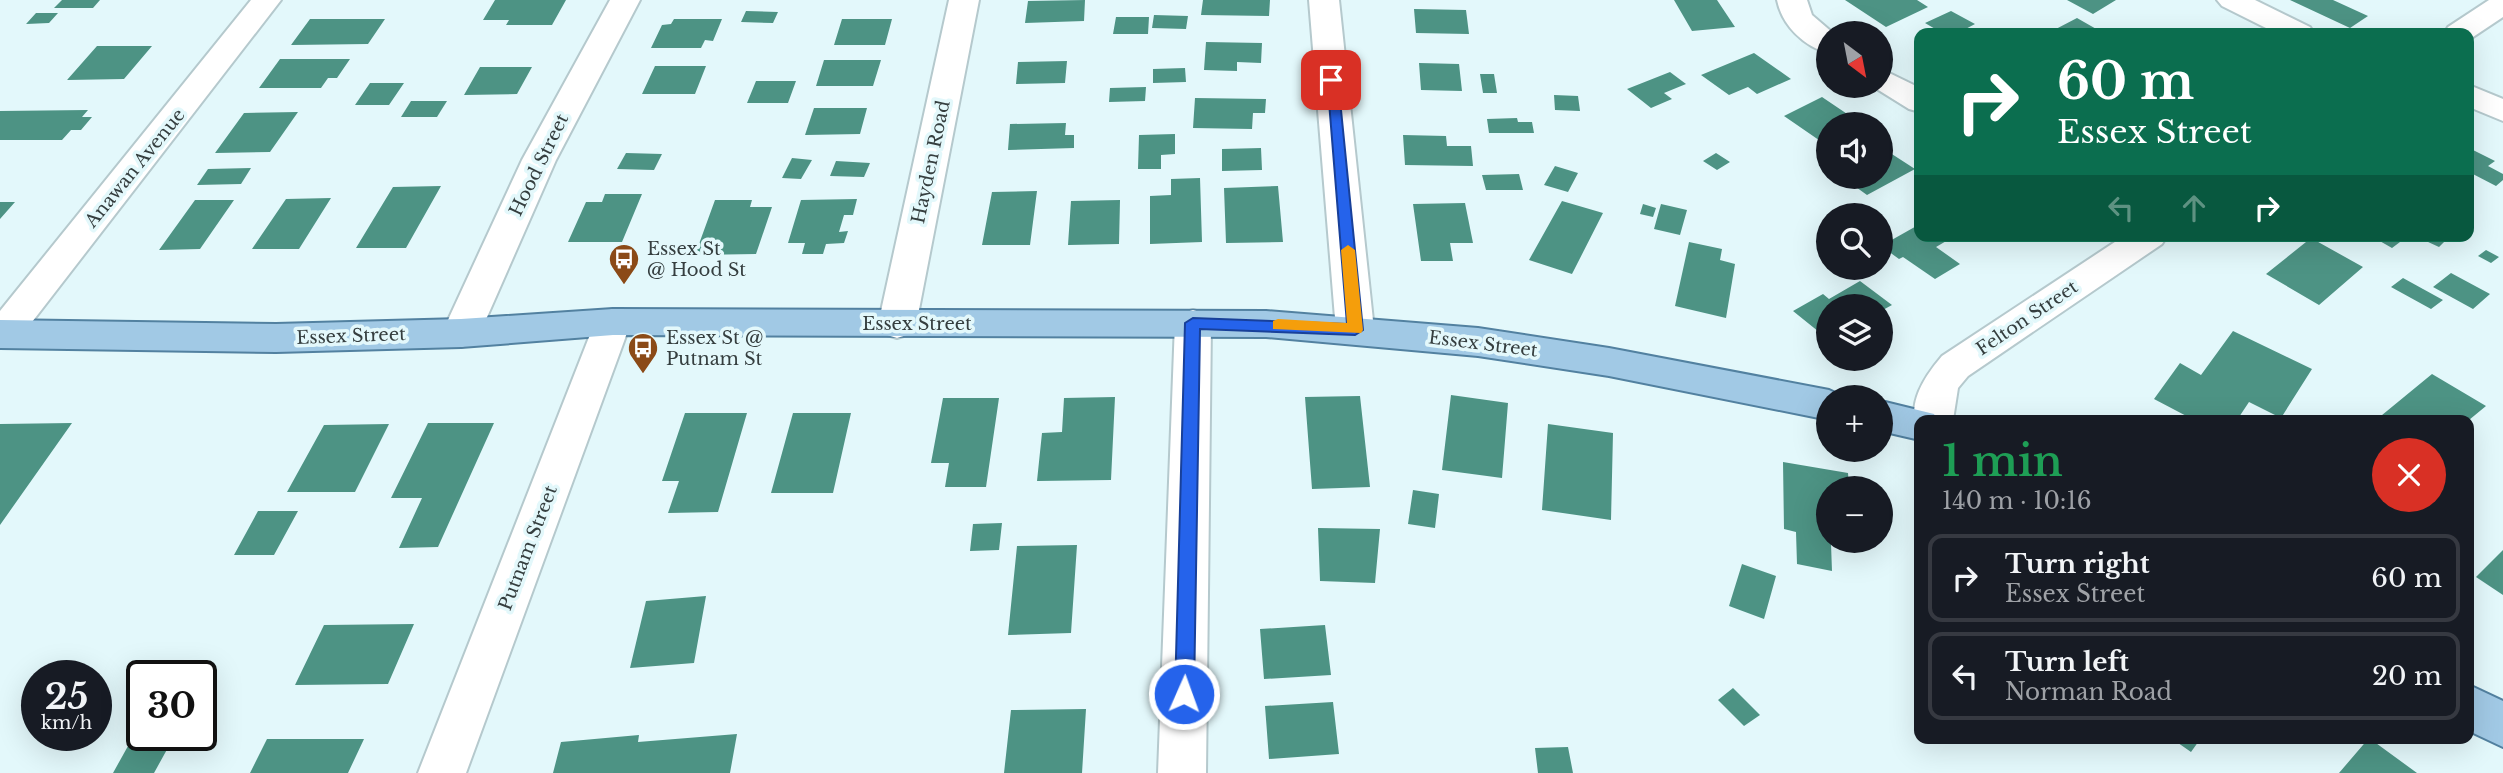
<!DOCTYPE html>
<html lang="en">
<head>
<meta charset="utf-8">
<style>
  :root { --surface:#171b24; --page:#20242c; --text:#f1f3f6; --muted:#9ea1a6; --line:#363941 }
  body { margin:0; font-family:"Libre Baskerville",serif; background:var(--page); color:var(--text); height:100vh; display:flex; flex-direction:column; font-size:26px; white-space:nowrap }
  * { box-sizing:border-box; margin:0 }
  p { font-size:23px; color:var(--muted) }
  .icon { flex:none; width:38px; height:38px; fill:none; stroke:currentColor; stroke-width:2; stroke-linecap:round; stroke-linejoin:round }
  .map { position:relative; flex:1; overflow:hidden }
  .details { position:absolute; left:1914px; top:415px; width:560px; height:329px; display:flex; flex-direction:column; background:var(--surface); border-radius:14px; box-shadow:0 7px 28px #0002 }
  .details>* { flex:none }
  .top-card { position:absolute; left:1914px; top:28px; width:560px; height:214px; border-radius:14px; box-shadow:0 7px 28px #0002; background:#0b6e4f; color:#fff; overflow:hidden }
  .needle { width:46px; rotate:148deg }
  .tools { position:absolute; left:1816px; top:21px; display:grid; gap:14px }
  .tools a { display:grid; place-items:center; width:77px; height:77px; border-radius:50%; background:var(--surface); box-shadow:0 7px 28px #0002; font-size:35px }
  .speed { position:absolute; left:21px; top:660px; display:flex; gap:14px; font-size:35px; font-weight:700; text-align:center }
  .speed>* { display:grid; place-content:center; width:91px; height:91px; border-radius:50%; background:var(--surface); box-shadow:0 7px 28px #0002; line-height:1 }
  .speed small { font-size:18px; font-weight:400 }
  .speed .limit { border:4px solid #111; border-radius:10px; background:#fff; color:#111 }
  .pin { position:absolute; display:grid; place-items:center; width:60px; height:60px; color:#fff; margin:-30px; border-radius:14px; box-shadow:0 4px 10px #0006 }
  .me { position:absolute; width:77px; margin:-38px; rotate:2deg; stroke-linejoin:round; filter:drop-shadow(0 0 5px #0008) }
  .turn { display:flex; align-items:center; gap:24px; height:147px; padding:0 28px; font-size:32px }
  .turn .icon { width:91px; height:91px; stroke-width:2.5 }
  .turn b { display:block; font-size:49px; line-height:60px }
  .lanes { display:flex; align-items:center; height:66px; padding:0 28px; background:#0003; justify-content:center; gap:35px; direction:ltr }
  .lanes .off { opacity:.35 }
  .round { display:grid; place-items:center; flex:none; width:74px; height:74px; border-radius:37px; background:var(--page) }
  .summary { display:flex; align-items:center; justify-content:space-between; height:119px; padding:0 28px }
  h1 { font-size:42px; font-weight:600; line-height:52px; color:#1e9e55 }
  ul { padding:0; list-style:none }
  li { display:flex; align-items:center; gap:21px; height:88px; margin:0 14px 10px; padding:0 14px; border:4px solid var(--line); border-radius:14px }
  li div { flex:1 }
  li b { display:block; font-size:26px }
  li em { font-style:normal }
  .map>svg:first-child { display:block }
  .building { fill:#4d9384 }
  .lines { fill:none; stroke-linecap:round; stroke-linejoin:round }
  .minor-casing { stroke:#b5c9cd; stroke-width:4 }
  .major-casing { stroke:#5281a0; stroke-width:4 }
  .minor { fill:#fff; fill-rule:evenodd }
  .major { fill:#a1c9e5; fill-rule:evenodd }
  .route { fill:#2563eb; stroke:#184099; stroke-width:2 }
  .slow { fill:#f59e0b }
  .labels { text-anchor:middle; stroke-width:7; stroke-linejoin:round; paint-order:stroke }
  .street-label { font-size:18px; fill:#353e3f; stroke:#e3f8fb }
  .poi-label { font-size:18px; fill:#353e3f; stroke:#e3f8fb; text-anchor:start }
</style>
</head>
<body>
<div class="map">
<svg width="2503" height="773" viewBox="0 0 2503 773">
  <rect width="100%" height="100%" fill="#e3f8fb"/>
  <!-- building -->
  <path class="building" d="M62,0H100L93,8H54Z
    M495,0H566L552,25H506L509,20H483Z
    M1085,0L1084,21L1025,23L1028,1Z
    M1203,0H1270L1269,16L1201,15Z
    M1674,0H1717L1735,27L1692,31Z
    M1845,0H1917L1928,7L1886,27Z
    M2067,0H2116L2093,14Z
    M2290,0H2333L2368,16L2350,28Z
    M1414,9L1466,10L1469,34L1416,33Z
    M746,11L778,12L773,23L741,22Z
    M1951,11L1975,24L1958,33H1942L1925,23Z
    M36,13H58L49,23L26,24Z
    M1154,15L1188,16L1186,29L1152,28Z
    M1116,17H1149L1148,34H1113Z
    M2077,18L2098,30L2092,33H2060L2054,30Z
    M310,19H385L368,44L291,45Z
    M674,19H722L713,41L705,40L701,48H651L662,25L671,24Z
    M842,19H892L885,45H834Z
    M1206,42L1262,43L1261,63L1237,62V71L1204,70Z
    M97,46H152L124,79L67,80Z
    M1754,53L1791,79L1757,94L1748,87L1729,95L1701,75Z
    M280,59H350L337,78H328L321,88H259Z
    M824,60H881L873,86H816Z
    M1067,61L1065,83L1016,84L1018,62Z
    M1419,63L1459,64L1462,91L1421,90Z
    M655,66H706L695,94H642Z
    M480,67H532L517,94L464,95Z
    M1185,68L1186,82L1153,83V69Z
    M1670,72L1686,84L1664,93L1672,99L1651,108L1627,89Z
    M1480,74H1494L1497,93H1483Z
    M756,81H796L788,103H747Z
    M370,83H404L389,105H355Z
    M1146,87L1145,101L1109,102L1110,88Z
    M1554,95L1578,96L1580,111L1555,110Z
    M1822,97L1862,124H1829V147L1784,116Z
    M1195,98L1266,99L1265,113H1253L1252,129L1193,128Z
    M411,101H447L437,117H401Z
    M814,108H867L860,134L805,135Z
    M88,110L82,117H92L81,130H71L62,140H0V111Z
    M298,112L270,152L215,153L244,113Z
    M1517,118L1518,122H1532L1534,133H1489L1487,119Z
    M1066,123L1065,135H1074V148L1008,150L1010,124Z
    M1175,134V154L1161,155V169H1138L1139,135Z
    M1403,135L1446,136L1447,146H1471L1473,166L1405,165Z
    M1881,147L1915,169L1867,195L1842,177H1881Z
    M1261,148L1262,170L1222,171V149Z
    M2469,148L2495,161L2488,166L2503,174V180L2496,186L2469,172Z
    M626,153L662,154L654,170L617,169Z
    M1716,153L1730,162L1717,170L1703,161Z
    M792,158L812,160L801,179L782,178Z
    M836,161L870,163L864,177L830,176Z
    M1555,166L1578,173L1568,192L1544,185Z
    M251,168L241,184L197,185L208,169Z
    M1519,174L1523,190H1486L1482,175Z
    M1200,178L1202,242L1150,244V196L1171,195V179Z
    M441,186L406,248H356L393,187Z
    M1278,186L1283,242L1226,243L1224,188Z
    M1037,191L1030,245H982L992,192Z
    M605,194H642L622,242H568L586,202H602Z
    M331,198L299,249H252L286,199Z
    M857,199L853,215H844L839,232L848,231L844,243L826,244L823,254H802L805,243H788L801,200Z
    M195,200H234L200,249L159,250Z
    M715,200H752L750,207H772L756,254L695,255Z
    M1120,200L1119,244L1068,245L1071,201Z
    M1562,201L1603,213L1572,274L1529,260Z
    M0,202H15L0,219Z
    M1465,203L1473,243H1450L1453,261H1421L1413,204Z
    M1643,204L1656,208L1653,217L1640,214Z
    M1661,204L1687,210L1680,235L1654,229Z
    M1920,224V236H1942L1948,240L1936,247L1960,264L1935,279L1903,257L1899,259L1881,246Z
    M2371,236H2408L2392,248Z
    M2415,236H2436L2445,241L2439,247Z
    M2311,238L2363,267L2319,305L2266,274Z
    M1689,242L1722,249L1720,260L1735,264L1726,318L1675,306Z
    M2486,250L2499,257L2491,263L2478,256Z
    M2451,273L2490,294L2473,309L2433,287Z
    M2403,278L2443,300L2431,309L2391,287Z
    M1860,281L1892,305L1881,311V306H1829V340L1793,311L1823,294L1829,299Z
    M2233,331L2312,369L2281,418L2249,402L2237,420H2194L2154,399L2180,363L2201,375Z
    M2432,374L2486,406L2469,420H2376Z
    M1451,395L1508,403L1502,478L1442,470Z
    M1360,396L1370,487L1312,489L1305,397Z
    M1115,397L1111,480L1037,481L1042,433L1062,432L1064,398Z
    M943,398H999L986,487H945L949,463H931Z
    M685,413H747L718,512L668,513L679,481H662Z
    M793,413H851L833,493H771Z
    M72,423L0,525V424Z
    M428,423H494L438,547L399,548L422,498H391Z
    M389,424L355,492H287L324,425Z
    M1548,424L1613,433L1611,520L1542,510Z
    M1783,462L1848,473L1849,488H1829L1832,571L1797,564L1796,532L1784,529Z
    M1413,490L1439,494L1435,528L1408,524Z
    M258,511H298L274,555H234Z
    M1002,523L999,550L970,551L973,524Z
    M1318,528L1380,529L1375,583L1320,581Z
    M1077,545L1071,633L1008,635L1017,546Z
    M2503,550V595L2476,577Z
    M1742,564L1776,576L1764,619L1729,606Z
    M706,596L694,663L630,668L646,601Z
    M414,624L388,684L295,685L324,625Z
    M1325,625L1331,675L1264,679L1260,629Z
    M1733,688L1760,715L1744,726L1718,700Z
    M1333,702L1339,754L1269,759L1265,706Z
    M1086,709L1082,773H1004L1011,710Z
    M138,728H142V735H175L154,773H113Z
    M737,734L730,773H553L561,742L639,735L638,742Z
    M2171,738H2201L2191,752Z
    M2369,738L2417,773H2339Z
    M267,739H364L348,773H250Z
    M1568,747L1573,773H1538L1535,748Z"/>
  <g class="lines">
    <!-- minor casing -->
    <g class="minor-casing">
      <path id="minor" d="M251,0H281L15,344L0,347V311Z
        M610,0H640L556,160L480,333L474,343L461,347L448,343L442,333L522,160Z
        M949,0H979L916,325L910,334L897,338L884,334L878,325Z
        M1309,0H1339L1374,330L1368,340L1355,344L1342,340L1336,330Z
        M1777,0H1807L1812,15L1833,33H1829V53C1804,47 1782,25 1777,0Z
        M2217,0H2255L2310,27L2314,33H2276L2222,6Z
        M2489,0H2503V17L2470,39L2469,33H2444L2448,27Z
        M1881,69L1920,88V112L1909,109L1872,86H1881Z
        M2469,85L2503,99V121L2469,107Z
        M2124,236H2167L2162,244L1968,376L1958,388L1953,420H1920L1919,431C1905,405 1925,376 1942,356Z
        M613,309L626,313L631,322L466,773H418L595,322L600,313Z
        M1193,310L1206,314L1211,323L1206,773H1158L1175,323L1180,314Z"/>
    </g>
    <!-- major casing -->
    <g class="major-casing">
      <path id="major" d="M613,309L1266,311L1478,328L1609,348L1829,390L1844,397H1829V420L1609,376L1478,356L1266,337L613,335L461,347L276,352L0,348V320L276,324L461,319Z
        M1881,401L1934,414L1937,420H1920V440L1881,431Z
        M2469,685L2503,701V747L2469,731Z"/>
    </g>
    <!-- minor -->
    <use href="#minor" class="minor"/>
    <!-- major -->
    <use href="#major" class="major"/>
  </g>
  <!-- route -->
  <path class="route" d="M1327,77L1338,80L1363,330L1355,335L1200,329L1194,694L1191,700L1184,703L1178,700L1175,694L1185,323L1193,318L1347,324Z"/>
  <!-- slow -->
  <path class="slow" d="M1348,245L1355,250L1363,330L1361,333L1273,329V321L1278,319L1347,323L1341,250Z"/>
  <!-- icons -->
  <defs>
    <g id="bus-pin" transform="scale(1.575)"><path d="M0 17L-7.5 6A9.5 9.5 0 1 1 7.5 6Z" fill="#8b4a17" stroke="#e3f8fb"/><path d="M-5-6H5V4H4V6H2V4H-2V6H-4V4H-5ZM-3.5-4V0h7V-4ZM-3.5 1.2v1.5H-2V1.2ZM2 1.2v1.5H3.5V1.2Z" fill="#fff"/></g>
  </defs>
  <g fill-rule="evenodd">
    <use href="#bus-pin" x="624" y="259"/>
    <use href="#bus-pin" x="643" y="348"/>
  </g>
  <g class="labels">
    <!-- street labels -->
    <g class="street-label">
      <text transform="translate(931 162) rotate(-78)" y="6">Hayden Road</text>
      <text transform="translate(539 165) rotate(-64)" y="6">Hood Street</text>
      <text transform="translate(135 168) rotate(-51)" y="6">Anawan Avenue</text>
      <text transform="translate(2027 318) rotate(-34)" y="6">Felton Street</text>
      <text x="917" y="330">Essex Street</text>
      <text transform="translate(351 336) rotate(-2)" y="6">Essex Street</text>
      <text transform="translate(1483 344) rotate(7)" y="6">Essex Street</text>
      <text transform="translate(528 548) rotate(-69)" y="6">Putnam Street</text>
    </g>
    <!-- poi labels -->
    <g class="poi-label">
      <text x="647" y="255">Essex St<tspan x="647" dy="21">@ Hood St</tspan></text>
      <text x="666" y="344">Essex St @<tspan x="666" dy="21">Putnam St</tspan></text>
    </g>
  </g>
</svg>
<div class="tools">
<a><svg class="needle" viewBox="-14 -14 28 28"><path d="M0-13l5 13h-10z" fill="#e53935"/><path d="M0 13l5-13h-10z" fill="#9ea1a6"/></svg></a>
<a><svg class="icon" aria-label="sound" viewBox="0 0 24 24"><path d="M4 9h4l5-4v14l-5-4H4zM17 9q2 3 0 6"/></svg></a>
<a><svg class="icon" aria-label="search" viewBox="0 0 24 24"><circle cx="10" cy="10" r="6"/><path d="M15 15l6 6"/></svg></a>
<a><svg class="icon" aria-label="layers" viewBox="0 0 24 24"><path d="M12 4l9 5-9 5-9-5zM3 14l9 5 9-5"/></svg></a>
<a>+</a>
<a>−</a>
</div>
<div class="speed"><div>25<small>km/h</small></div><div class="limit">30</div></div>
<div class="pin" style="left:1331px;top:80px;background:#d93025"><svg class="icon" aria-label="arrive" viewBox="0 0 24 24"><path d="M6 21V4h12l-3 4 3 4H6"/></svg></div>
<svg class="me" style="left:1184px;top:694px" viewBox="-20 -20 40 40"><circle r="17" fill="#2563eb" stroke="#fff" stroke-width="3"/><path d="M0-11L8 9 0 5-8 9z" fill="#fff"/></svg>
<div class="top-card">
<div class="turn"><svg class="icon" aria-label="right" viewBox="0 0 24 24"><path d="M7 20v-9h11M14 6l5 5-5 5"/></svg><div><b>60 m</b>Essex Street</div></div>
<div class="lanes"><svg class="icon off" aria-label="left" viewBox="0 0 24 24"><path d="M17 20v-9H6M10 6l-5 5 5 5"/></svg><svg class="icon off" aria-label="ahead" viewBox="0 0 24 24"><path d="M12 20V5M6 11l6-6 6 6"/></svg><svg class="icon" aria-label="right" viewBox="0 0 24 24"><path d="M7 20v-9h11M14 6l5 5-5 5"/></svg></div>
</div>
<section class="details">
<div class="summary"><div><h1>1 min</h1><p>140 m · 10:16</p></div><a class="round" style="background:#d93025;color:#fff"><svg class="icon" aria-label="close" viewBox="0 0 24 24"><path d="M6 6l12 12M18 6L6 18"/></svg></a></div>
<ul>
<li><svg class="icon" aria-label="right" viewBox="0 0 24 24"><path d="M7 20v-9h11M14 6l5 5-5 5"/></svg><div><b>Turn right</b><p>Essex Street</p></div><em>60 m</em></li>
<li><svg class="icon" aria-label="left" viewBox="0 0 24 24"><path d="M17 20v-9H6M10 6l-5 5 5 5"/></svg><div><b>Turn left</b><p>Norman Road</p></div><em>20 m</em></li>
</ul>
</section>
</div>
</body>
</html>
